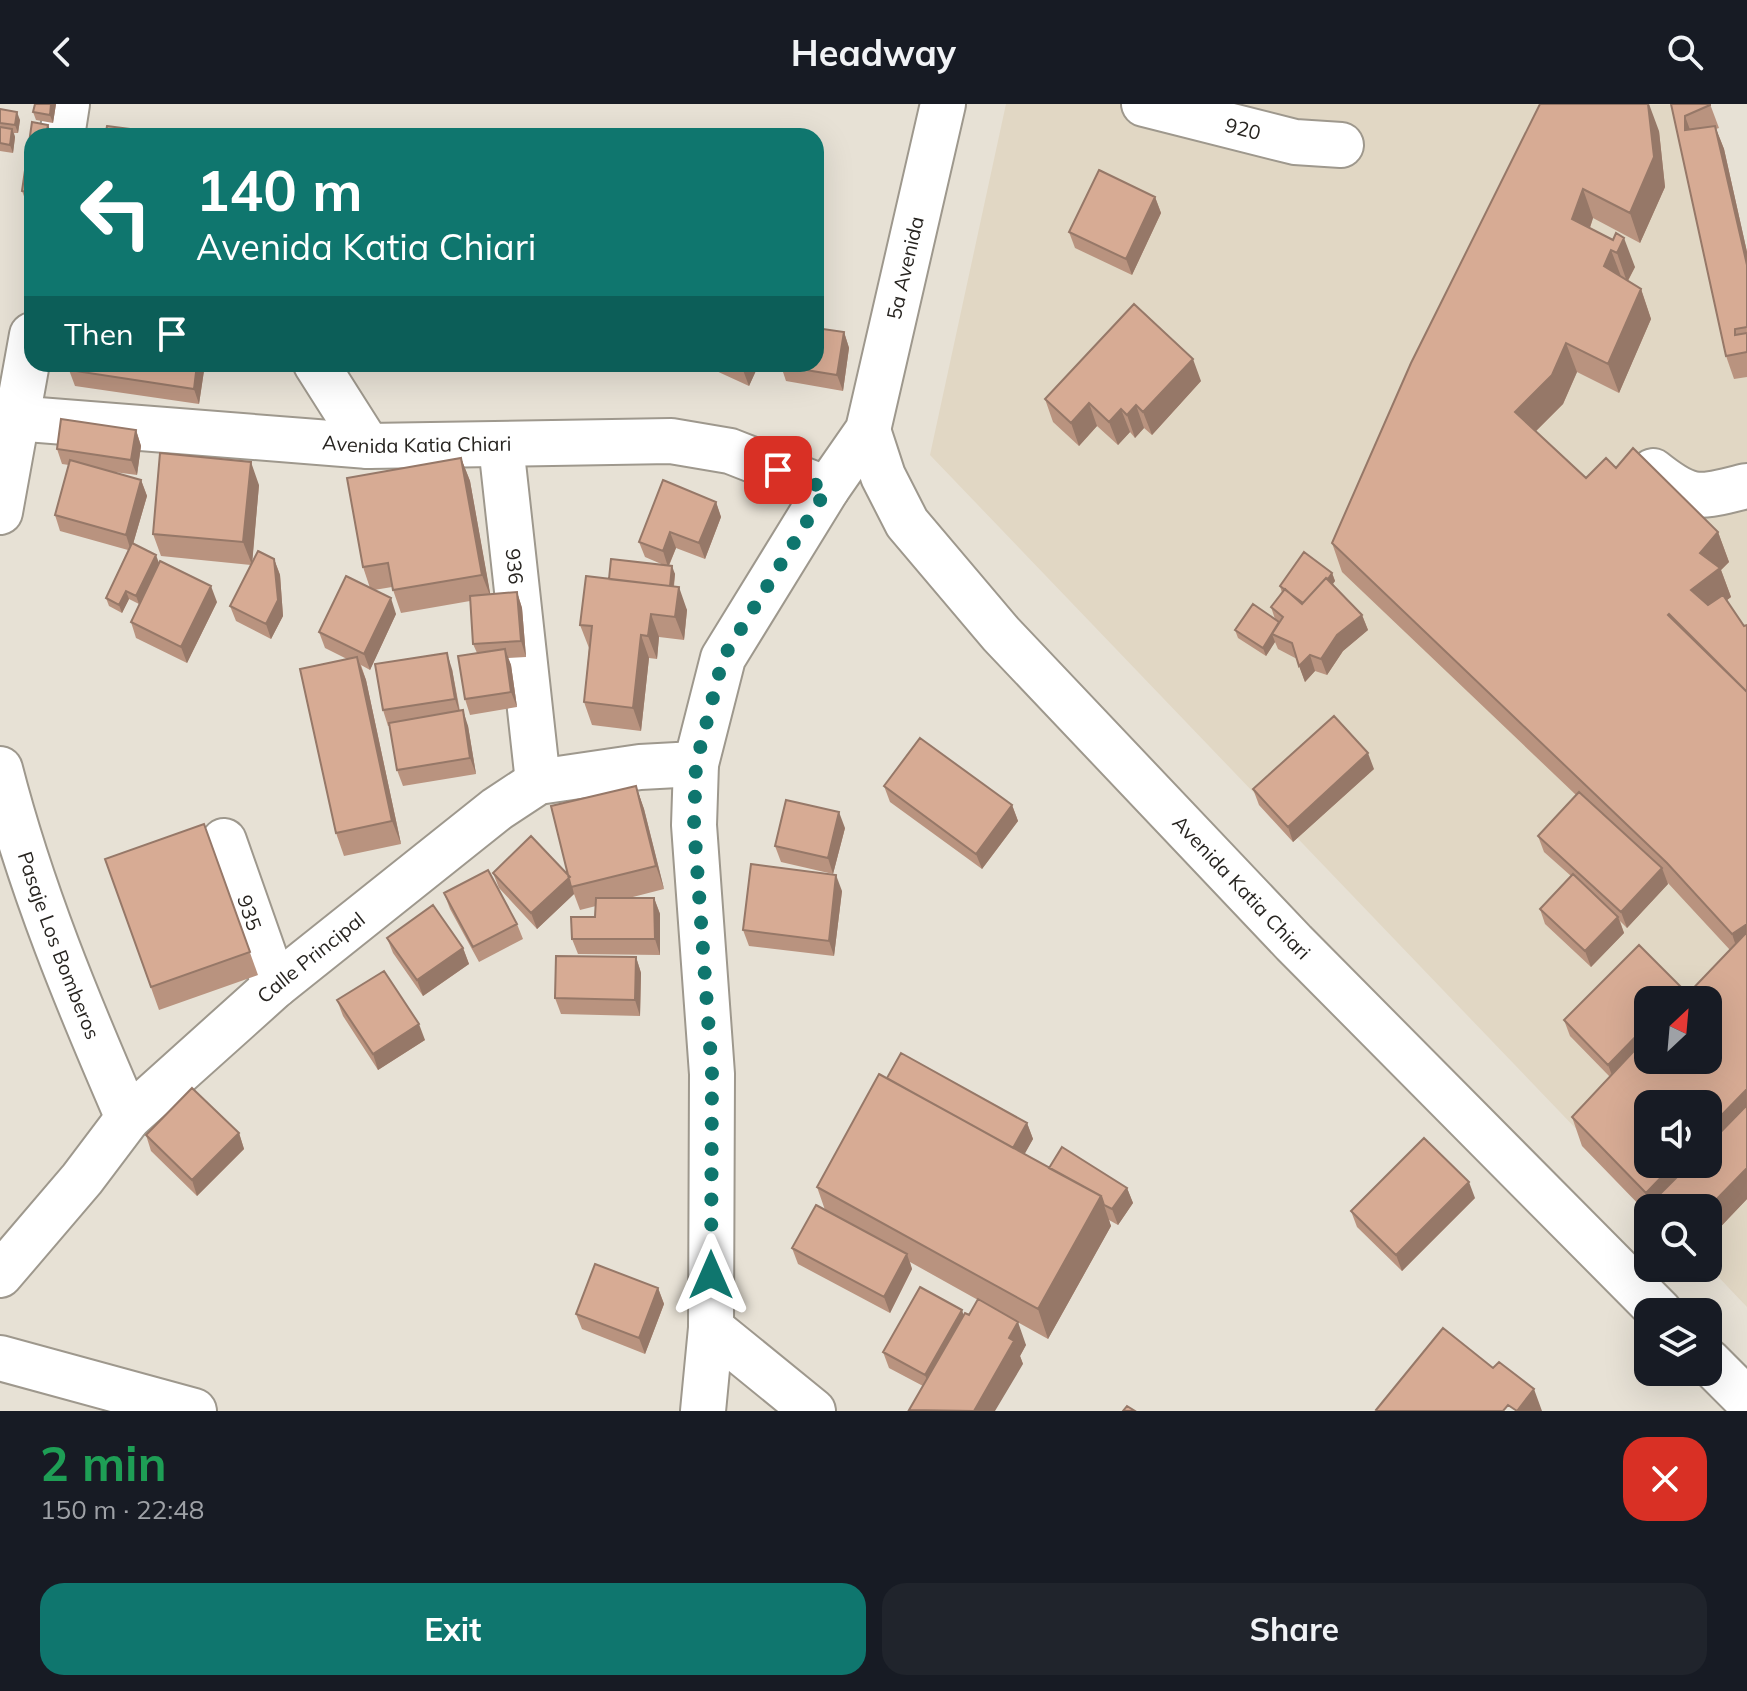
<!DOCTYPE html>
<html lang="en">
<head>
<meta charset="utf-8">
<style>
  :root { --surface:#171b24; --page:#20242c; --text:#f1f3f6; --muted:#9ea1a6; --accent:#0f766e }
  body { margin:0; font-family:Mulish,sans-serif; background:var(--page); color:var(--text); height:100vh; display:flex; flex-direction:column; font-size:30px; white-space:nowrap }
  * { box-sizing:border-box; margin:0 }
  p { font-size:26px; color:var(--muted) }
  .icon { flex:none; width:44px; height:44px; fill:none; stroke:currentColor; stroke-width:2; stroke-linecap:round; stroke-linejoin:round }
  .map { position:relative; height:1307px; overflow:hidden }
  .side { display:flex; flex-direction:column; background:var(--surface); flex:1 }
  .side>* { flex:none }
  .top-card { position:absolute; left:24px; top:24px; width:800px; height:244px; border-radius:24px; box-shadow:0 8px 32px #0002; background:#0f766e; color:#fff; overflow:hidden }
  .needle { width:52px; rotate:26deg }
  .tools { position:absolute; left:1634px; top:882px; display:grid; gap:16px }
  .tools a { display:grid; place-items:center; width:88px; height:88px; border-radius:16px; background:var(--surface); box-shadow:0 8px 32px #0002; font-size:40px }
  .pin { position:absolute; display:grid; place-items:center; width:68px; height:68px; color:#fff; margin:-34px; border-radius:16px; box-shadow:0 4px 12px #0006 }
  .me { position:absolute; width:88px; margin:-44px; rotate:0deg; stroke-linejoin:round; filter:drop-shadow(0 0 6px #0008) }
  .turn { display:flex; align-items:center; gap:28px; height:168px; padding:0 40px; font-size:36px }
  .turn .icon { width:104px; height:104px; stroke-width:2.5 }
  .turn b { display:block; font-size:56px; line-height:68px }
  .then { display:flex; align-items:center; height:76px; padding:0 40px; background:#0003; gap:16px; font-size:30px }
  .round { display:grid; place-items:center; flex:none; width:84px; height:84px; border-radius:24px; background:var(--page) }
  .head { display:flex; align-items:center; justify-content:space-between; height:136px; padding:0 40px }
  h1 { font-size:48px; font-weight:700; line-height:60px; color:#1e9e55 }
  .primary-button { display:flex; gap:16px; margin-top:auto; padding:16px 40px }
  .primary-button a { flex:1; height:92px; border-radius:24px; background:var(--accent); color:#fff; font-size:32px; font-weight:700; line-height:92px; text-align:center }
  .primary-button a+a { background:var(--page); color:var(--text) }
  header { display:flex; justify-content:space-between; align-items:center; height:104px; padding:0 40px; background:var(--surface); font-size:36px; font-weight:700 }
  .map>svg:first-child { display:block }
  .built { fill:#e1d7c4; fill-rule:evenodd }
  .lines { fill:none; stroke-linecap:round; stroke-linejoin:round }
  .minor-casing { stroke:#9e988d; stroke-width:48 }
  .minor { stroke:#fff; stroke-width:44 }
  .wall { fill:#b9937f }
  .shaded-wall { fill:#967868 }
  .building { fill:#d7ab94; stroke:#967868; stroke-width:2 }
  .route { stroke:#0f766e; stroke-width:14; stroke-dasharray:0 25.2 }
  .labels { text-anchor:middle; stroke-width:8; stroke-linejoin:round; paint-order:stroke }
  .street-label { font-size:20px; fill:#272420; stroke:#fff }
</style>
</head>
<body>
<header><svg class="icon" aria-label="back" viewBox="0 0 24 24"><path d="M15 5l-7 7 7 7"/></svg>Headway<svg class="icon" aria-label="search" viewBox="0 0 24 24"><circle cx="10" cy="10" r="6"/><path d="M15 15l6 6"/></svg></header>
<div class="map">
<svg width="1747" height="1307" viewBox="0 0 1747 1307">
  <rect width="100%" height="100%" fill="#e7e1d5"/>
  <!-- built -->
  <path class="built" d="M1006,0H1701L1747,213V1203L1708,1162V1104H1652L930,351ZM1648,896H1708V956H1648ZM1648,1000H1708V1060H1648Z"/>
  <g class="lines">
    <!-- minor casing -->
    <g class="minor-casing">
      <g id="minor">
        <path id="s1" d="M1144,0L1295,38L1341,41"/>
        <path d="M62,32L67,0"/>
        <path d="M316,260L368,342"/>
        <path id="s2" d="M0,313L368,342L671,337L730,347L827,385"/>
        <path id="s3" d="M868,326L883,372L907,419L1001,530L1294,839L1660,1208"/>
        <path id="s4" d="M501,341L538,678"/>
        <path d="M1653,367C1693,399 1699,393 1747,382"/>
        <path d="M0,408L32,231"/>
        <path id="s5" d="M0,665C31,786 78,899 128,1014"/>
        <path id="s6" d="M224,737L275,882"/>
        <path id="s7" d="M0,1171L82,1075L128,1014L275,882L497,705L538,678L640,663L696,660"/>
        <path d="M711,1224L813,1307"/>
        <path d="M0,1254L194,1307"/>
        <path d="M1708,1257L1747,1296"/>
        <path id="s8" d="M703,1307L711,1224L712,970L694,721L696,660L723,554L827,385L868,326L943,0"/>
      </g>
    </g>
    <!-- minor -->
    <use href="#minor" class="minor"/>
  </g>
  <!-- wall -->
  <path class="wall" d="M35,0H56L53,19L36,16L33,8Z
    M1540,0L1659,27L1665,83L1640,139L1593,114L1590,124L1635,163L1628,177L1641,185L1651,215L1619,289L1577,268L1563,300L1536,327L1586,374L1616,364L1718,428L1729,458L1721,466L1731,493L1727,496L1747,1095L1708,1136V1104H1648V1110L1582,1042L1572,1013L1610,973L1570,932L1564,916L1686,892L1730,846L1667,778L1668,780L1627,824L1620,817L1624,829L1591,863L1545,820L1540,805L1571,772L1544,748L1538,732L1576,691L1342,468L1332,439Z
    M1671,0H1710L1719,24L1716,25L1724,45L1747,148V273L1734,275L1726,252Z
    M0,5L20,16L18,29H14L15,33L13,49L0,47Z
    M32,18L48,21L51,29L50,32H32V96L25,95L22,87Z
    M1155,93L1161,109L1132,171L1075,144L1069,128Z
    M844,228L849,244L843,287L786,277L781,262Z
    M205,260L199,300L75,282L69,266Z
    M701,260H759L749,282Z
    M1201,277L1152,331L1144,324L1135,334L1130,328L1118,341L1097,322L1079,342L1053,318L1045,295Z
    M136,326L141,342L137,371L114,368L141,376L147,392L133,440L159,459L139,500L129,495L122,509L109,502L106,494L128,446L60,427L55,411L69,361L62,360L57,345Z
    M461,354L470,377L490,490L517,488L522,504L526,553L508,554L511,561L517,603L470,611L465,595L477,549L473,540L470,497L401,509L392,483L374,486L396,510L370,566L361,561L366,576L401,740L344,752L336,729L347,555L325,544L319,528L370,484L363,463Z
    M259,381L252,458L274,455L280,471L283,512L271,535L236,517L230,502L251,461L161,452L153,430Z
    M716,398L721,413L705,455L676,444L669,462L675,470L674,483L687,506L684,536L659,533L657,555L649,554L641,627L592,621L584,598L589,544L580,521L609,475L666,462L645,453L639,438Z
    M1332,469L1335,477L1333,480L1362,511L1368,526L1343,547L1327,571L1315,567L1305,578L1297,555L1278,545L1275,538L1266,552L1238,534L1235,526L1275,515L1271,503L1282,489L1280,482Z
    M217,498L187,559L136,534L131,518Z
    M452,565L460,607L468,622L476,670L403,682L397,666L390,622H388L383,606Z
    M1374,665L1293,738L1259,701L1253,685Z
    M636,682L644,705L664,785L629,794H654L660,810V851L578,850L572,835L595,813L596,802L580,806L574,790L537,825L499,784L493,769L569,772Z
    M884,682L1012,701L1018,717L982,765L890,698Z
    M204,720L258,871L159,906L105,755Z
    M845,724L833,770L781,758L775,742Z
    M842,787L834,852L749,842L743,826Z
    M444,789L517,820L523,835L479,858L450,805Z
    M387,834L463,844L469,860L423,892L393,849Z
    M636,853L641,869L640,912L561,910L555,894Z
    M337,896L425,936L378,966L343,912Z
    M887,974L1027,1019L1033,1035L1024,1050L1049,1064L1127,1084L1133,1099L1118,1121L1109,1116L1111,1122L1048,1235L992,1204L1026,1241L1020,1252L1023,1260L923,1282L889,1264L883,1248L964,1212L969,1211L978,1196L910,1158L912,1165L890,1209L798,1160L792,1144L825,1106L817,1083Z
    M239,1029L244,1045L197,1092L151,1047L146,1031Z
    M1475,1094L1402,1167L1357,1123L1351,1107Z
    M658,1184L664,1200L645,1250L582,1225L576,1210Z"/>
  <!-- shaded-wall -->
  <path class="shaded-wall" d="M51,0H56L53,19L50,11Z
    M1649,0L1659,27L1665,83L1640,139L1630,109Z
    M17,8L20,16L18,29L15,21Z
    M1685,12L1693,34L1685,26Z
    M48,21L51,29L50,32H46Z
    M1715,22L1724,45L1747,148V161Z
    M12,25L15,33L13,49L10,41Z
    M1583,85L1593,114L1583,144L1572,115Z
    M1155,93L1161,109L1132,171L1126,155Z
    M1624,134L1635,163L1627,178L1617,149Z
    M1611,146L1622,175L1604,162Z
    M1641,185L1651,215L1619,289L1608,260Z
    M844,228L849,244L843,287L837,271Z
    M1566,239L1577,268L1563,300L1526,337L1515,308Z
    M1193,255L1201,277L1152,331L1143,308Z
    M197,260H205L199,300L194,285Z
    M746,260H759L749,282L743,266Z
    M1089,299L1097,322L1079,342L1071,319Z
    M1136,301L1144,324L1135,334L1127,311Z
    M1121,305L1130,328L1118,341L1109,318Z
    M136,326L141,342L137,371L131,356Z
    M461,354L470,377L491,494L482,471Z
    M251,358L259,381L252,461L243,438Z
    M141,376L147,392L131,447L126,431Z
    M716,398L721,413L705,455L699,439Z
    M670,428L676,444L668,463L663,447Z
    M1718,428L1729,458L1721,466L1731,493L1702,515L1691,486L1700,449Z
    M156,451L159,459L139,500L136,492Z
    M274,455L280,471L283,512L271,535L266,520Z
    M672,462L675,470L672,495L669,487Z
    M1332,469L1335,477L1310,509L1307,501Z
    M211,482L217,498L187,559L181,543Z
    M679,483L687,506L684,536L675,513Z
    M126,487L129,495L122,509L119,501Z
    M517,488L522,504L526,553L521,537Z
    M391,494L396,510L370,566L364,550Z
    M651,510L659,533L657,555L648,532Z
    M1362,511L1368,526L1343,547L1327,571L1321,555L1337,531Z
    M1272,530L1275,538L1266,552L1263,544Z
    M641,531L649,554L641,627L633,604Z
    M505,545L511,561L517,603L511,588Z
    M447,549L452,565L460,611L455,595Z
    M1310,551L1315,567L1305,578L1299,562Z
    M357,553L366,576L401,740L392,717Z
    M463,606L468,622L476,670L470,654Z
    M1368,649L1374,665L1293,738L1288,723Z
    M636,682L644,705L664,785L656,762Z
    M1012,701L1018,717L982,765L976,750Z
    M839,708L845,724L833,770L828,754Z
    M1662,764L1668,780L1627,824L1621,808Z
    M836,771L842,787L834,852L829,837Z
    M570,773L574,790L537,825L531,809Z
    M654,794L660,810V851L655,835Z
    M1618,813L1624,829L1591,863L1585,847Z
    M1747,820V856L1742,860L1732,830Z
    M463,844L469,860L423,892L417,876Z
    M636,853L641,869L640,912L635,896Z
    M1683,885L1687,896H1672Z
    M419,920L425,936L378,966L373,950Z
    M1648,920V942L1614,976L1608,961Z
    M1747,985V1025L1670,1104H1658L1652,1098L1654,1104H1651L1646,1089L1674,1060H1708V1025Z
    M1027,1019L1033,1035L1018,1062L1012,1046Z
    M239,1029L244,1045L197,1092L192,1076Z
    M1747,1064V1095L1708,1136V1104Z
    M1469,1078L1475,1094L1402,1167L1396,1151Z
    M1127,1084L1133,1099L1118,1121L1112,1105Z
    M1101,1092L1111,1122L1048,1235L1038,1205Z
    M907,1150L912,1165L890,1209L884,1193Z
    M658,1184L664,1200L645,1250L639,1234Z
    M962,1206L967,1222L931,1287L925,1271Z
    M1018,1218L1026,1241L1020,1252L1023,1260L995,1307H974L1009,1234Z
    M1534,1285L1542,1307H1517Z"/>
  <!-- building -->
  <path class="building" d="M35,0H51L50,11L33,8Z
    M1540,0H1648L1654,53L1630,109L1583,85L1572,115L1613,136L1616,129L1624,134L1617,149L1611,146L1604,162L1641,185L1608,260L1566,239L1552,271L1515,308L1586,374L1606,354L1616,364L1633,344L1718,428L1700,449L1720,464L1691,486L1708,501L1723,491L1744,522L1747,521V588L1669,510L1668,511L1747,588V820L1732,830L1667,759L1332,439L1411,259Z
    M1671,0H1710V1L1685,12V26L1715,22L1747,161V223L1735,225V231L1747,229V248L1726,252Z
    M0,5L17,8L15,21L0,19Z
    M32,18L48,21L46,32H32V89L22,87Z
    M107,22L160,29V32H105Z
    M0,23L12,25L10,41L0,39Z
    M1099,66L1155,93L1126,155L1069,128Z
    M1134,200L1193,255L1143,308L1136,301L1127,311L1121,305L1109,318L1089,299L1071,319L1045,295Z
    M816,224L844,228L837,271L781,262V260H816Z
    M70,260H197L194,285L69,266Z
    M730,260H746L743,266Z
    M61,315L136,326L131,356L57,345Z
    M160,349L251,358L243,438L153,430Z
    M461,354L482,471L393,486L388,459L363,463L347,374Z
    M70,356L141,376L126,431L55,411Z
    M663,376L716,398L699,439L670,428L663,447L639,438Z
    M132,439L156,451L136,492L126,487L119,501L106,494Z
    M258,447L274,455L278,496L266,520L230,502Z
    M1304,448L1332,469L1328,475L1326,474L1303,499L1280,482Z
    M611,455L672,462L670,482L609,475Z
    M160,457L211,482L181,543L131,518Z
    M346,472L391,494L364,550L319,528Z
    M586,472L679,483L675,513L651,510L648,532L641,531L633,604L584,598L592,522L580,521Z
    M1326,474L1362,511L1337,531L1321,555L1310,551L1299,562L1292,539L1272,530L1283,513L1271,503L1285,485L1302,500Z
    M517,488L521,537L473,540L470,492Z
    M1253,500L1279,518L1263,544L1235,526Z
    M505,545L511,588L465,595L458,552Z
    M447,549L455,595L383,606L375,560Z
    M357,553L392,717L336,729L300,565Z
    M463,606L470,654L397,666L389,619Z
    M1334,612L1368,649L1288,723L1253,685Z
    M920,634L1012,701L976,750L884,682Z
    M636,682L656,762L571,783L551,702Z
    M1579,688L1662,764L1621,808L1538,732Z
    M786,696L839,708L828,754L775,742Z
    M204,720L250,848L151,883L105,755Z
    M531,732L570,773L531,809L493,769Z
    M751,760L836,771L829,837L743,826Z
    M488,766L517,820L473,843L444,789Z
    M1573,770L1618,813L1585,847L1540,805Z
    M596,794H654L655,835H572L571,813H595Z
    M433,801L463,844L417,876L387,834Z
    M1747,828V985L1708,1025V1000H1648V1060H1674L1646,1089L1572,1013L1648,932V956H1708V896H1682Z
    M1639,841L1683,885L1672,896H1648V920L1608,961L1564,916Z
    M556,852L636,853L635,896L555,894Z
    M384,867L419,920L373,950L337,896Z
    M901,949L1027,1019L1013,1044L887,974Z
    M879,970L1101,1092L1038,1205L817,1083Z
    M192,984L239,1029L192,1076L146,1031Z
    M1747,1001V1064L1708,1104H1658L1652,1098L1690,1060H1708V1041Z
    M1424,1034L1469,1078L1396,1151L1351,1107Z
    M1062,1043L1127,1084L1112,1105L1104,1101L1101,1092L1049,1064Z
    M816,1101L907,1150L884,1193L792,1144Z
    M595,1160L658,1184L639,1234L576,1210Z
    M920,1183L962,1206L925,1271L883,1248Z
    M978,1195L1018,1218L1009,1234L1014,1237L974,1307L909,1306L965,1209L969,1211Z
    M1443,1224L1493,1264L1499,1258L1534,1285L1517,1307L1508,1301L1503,1307H1378L1376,1306Z
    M1127,1302L1135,1307H1123Z"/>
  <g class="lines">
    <!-- route -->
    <path class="route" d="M711,1171L712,970L694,721L696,660L723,554L827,385L778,366"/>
  </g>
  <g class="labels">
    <!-- street labels -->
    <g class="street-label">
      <text dy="7" stroke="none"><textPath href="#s1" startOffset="102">920</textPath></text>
      <text dy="7" stroke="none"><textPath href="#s8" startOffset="1194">5a Avenida</textPath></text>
      <text dy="7" stroke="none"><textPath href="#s2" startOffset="418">Avenida Katia Chiari</textPath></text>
      <text dy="7" stroke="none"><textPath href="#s4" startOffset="122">936</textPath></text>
      <text dy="7" stroke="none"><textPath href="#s3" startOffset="596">Avenida Katia Chiari</textPath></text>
      <text dy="7" stroke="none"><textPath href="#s6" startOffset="76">935</textPath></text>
      <text dy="7" stroke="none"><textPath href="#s5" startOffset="186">Pasaje Los Bomberos</textPath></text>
      <text dy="7" stroke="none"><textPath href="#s7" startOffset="446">Calle Principal</textPath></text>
    </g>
  </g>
</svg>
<div class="tools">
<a><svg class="needle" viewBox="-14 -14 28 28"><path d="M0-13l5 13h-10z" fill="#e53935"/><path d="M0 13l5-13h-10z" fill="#9ea1a6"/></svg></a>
<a><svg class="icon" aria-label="sound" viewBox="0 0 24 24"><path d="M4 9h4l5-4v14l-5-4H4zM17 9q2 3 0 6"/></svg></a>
<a><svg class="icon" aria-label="search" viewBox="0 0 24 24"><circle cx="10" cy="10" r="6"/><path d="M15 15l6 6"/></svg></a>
<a><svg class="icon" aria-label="layers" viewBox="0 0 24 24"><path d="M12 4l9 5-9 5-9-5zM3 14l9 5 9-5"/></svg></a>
</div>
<div class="pin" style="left:778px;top:366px;background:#d93025"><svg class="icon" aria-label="arrive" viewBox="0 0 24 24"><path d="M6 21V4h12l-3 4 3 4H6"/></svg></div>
<svg class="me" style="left:711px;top:1171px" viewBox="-20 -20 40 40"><path d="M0-17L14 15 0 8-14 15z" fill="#0f766e" stroke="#fff" stroke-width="4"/></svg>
<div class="top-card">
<div class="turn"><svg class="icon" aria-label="left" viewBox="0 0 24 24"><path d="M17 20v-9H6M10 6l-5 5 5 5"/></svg><div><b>140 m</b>Avenida Katia Chiari</div></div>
<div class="then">Then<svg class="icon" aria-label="arrive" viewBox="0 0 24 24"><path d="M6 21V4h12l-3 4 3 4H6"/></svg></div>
</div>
</div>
<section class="side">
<div class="head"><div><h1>2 min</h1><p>150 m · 22:48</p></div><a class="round" style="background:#d93025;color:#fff"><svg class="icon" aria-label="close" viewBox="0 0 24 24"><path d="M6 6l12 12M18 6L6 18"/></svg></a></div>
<div class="primary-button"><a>Exit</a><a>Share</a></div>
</section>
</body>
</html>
